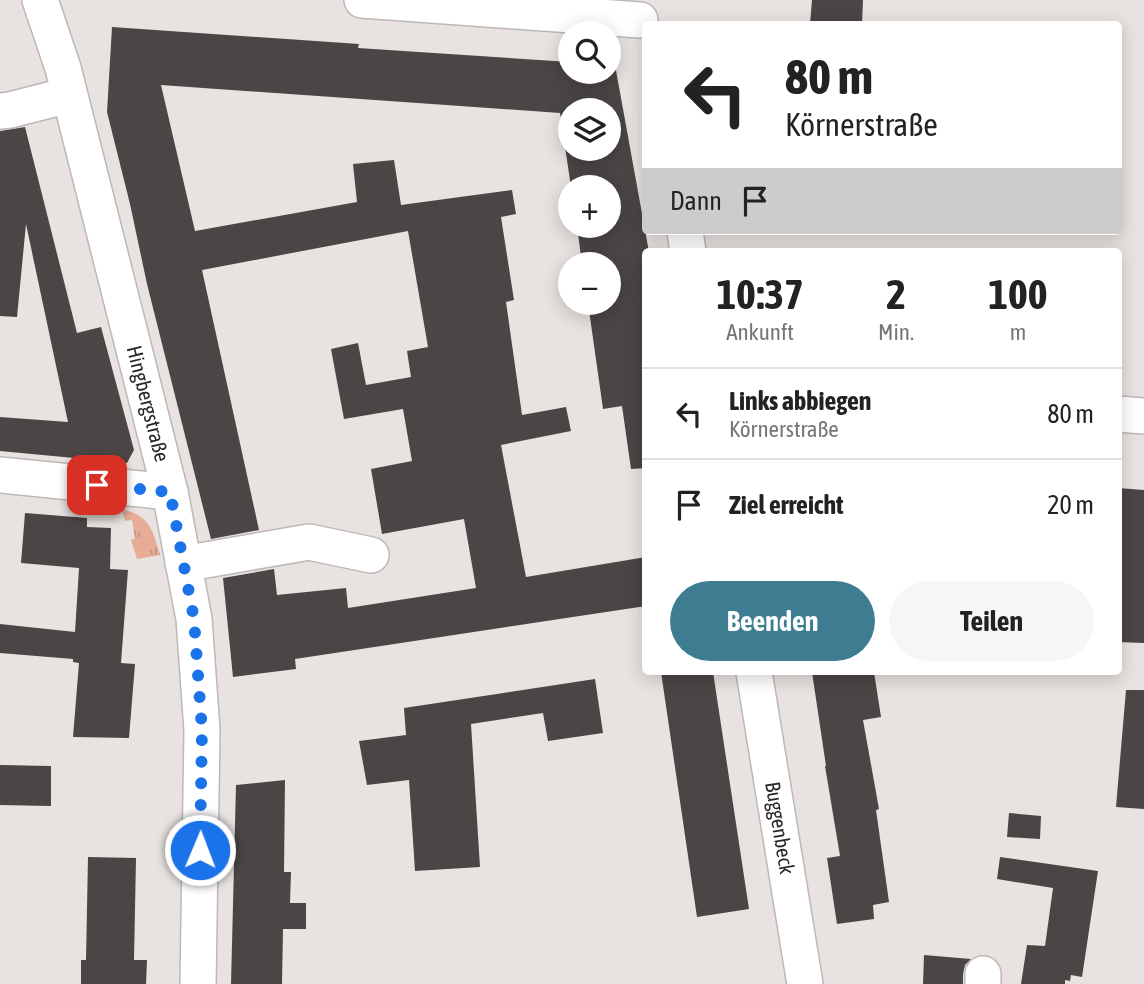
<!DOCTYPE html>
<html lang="de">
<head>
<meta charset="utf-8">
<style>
  :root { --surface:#fff; --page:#f6f6f6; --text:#222; --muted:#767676; --line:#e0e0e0; --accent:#3e7c91 }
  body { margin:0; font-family:"Asap Condensed",sans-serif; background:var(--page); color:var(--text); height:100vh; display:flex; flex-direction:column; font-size:26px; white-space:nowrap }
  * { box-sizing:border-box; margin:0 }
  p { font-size:23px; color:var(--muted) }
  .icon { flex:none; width:38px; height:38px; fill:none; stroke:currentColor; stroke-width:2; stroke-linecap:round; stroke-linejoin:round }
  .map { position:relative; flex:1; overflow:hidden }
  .side { position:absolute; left:642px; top:248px; width:480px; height:427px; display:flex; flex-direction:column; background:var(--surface); border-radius:7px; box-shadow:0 4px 18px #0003 }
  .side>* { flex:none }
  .guide { position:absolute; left:642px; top:21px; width:480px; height:214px; border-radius:7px; box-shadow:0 4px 18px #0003; background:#fff; color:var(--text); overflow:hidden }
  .fabs { position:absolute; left:558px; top:21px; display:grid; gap:14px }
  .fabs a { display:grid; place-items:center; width:63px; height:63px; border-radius:50%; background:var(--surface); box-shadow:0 4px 18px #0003; font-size:35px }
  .pin { position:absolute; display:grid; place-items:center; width:60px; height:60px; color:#fff; margin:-30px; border-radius:14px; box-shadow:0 4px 10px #0006 }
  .me { position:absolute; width:77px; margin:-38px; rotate:1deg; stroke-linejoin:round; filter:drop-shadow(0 0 5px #0008) }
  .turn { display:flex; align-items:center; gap:24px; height:147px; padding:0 28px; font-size:32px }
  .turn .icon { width:91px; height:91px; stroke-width:2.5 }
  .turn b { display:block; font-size:49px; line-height:60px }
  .then { display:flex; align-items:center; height:66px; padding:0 28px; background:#0003; gap:14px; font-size:26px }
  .eta { display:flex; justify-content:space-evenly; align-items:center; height:119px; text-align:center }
  .eta b { font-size:42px; font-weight:700; line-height:49px }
  .cta { display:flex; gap:14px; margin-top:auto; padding:14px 28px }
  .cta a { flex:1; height:80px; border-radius:42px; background:var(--accent); color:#fff; font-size:28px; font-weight:700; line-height:80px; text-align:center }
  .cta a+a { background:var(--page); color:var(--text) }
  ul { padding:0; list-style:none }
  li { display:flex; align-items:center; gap:21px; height:91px; padding:0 28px; border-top:2px solid var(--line) }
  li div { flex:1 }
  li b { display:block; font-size:26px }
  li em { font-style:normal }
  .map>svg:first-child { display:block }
  .grass { fill:url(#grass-tufts) }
  .building { fill:#4b4645; fill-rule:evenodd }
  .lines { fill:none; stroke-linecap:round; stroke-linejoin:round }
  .minor-casing { stroke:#bdb8b6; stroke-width:38 }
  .minor { stroke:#fff; stroke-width:35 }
  .route { stroke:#1a73e8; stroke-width:12; stroke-dasharray:0 21.6 }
  .labels { text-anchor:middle; stroke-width:7; stroke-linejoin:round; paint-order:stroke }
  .street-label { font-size:21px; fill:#2b2928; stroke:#fff }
</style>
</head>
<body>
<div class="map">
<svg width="1144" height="984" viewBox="0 0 1144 984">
  <defs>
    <pattern id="grass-tufts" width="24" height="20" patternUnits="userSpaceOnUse" patternTransform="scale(1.75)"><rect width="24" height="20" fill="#e6ac96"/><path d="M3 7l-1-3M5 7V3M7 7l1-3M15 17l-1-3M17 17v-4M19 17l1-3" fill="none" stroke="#c59481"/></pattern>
  </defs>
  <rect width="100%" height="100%" fill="#e8e2e0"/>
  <!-- grass -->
  <path class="grass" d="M122,509C150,516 152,529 160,555L137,559L131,540L135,538L132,520L125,521Z"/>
  <!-- building -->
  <path class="building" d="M812,0H863L862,24H810Z
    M112,27L359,44L358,48L570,62V72H609V64L615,65L649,252H646V468L631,469L622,406L603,409L588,303H609V264H582L577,226H609V187H571L560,113L161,85L195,231L357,202L353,164L394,160L401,205L512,190L516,214L501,217L514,300L506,302L522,415L566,407L571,431L501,445L526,577L646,557V606L295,659L296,669L233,677L223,578L274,569L277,595L346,588L348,608L476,588L464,519L382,534L371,469L412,461L403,409L344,419L331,349L358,343L366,385L411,377L407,351L428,347L408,231L202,270L259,530L211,539L147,284L130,204L107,112ZM570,110H609V149H570Z
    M25,127L77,333L101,327L134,450L127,463L0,451V417L68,422L26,224L17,317L0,316V131Z
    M1118,488L1144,490V643L1118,642Z
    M25,513L87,518V527L111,528L110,569L128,570L121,663L135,664L129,738L73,737L79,663L73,662V659L0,653V624L75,632L79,568L21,563Z
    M661,672H713L749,909L697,917Z
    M812,672H874L881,717L863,720L879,809L876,810L889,902L873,905L874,919L837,924L827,858L840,856L825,766H826Z
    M595,679L603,733L548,741L543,713L471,724L480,867L415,871L409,780L367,785L359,741L406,735L404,708Z
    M1126,690H1144V809L1116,807Z
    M0,765L51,766V806L0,805Z
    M285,780L284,872H291L290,903H306V929H283L282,984H231L236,785Z
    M1009,813L1041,816L1040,839L1007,837Z
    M88,857L136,858L134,960H147L146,984H81V960H86Z
    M1000,857L1098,871L1082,977L1071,975L1070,981L1065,980V984H1021L1027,945L1045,946L1053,888L997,879Z
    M924,955L971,959L965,965L963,974V984H923Z"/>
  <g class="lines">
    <!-- minor casing -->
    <g class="minor-casing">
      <g id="minor">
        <path id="s1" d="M40,0L63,68L170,492L194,619L202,730L198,984"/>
        <path d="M362,0L640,20"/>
        <path d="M0,111L10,110L69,95"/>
        <path d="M685,231L688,252"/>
        <path d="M1118,414L1144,416"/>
        <path d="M0,475L170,492"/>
        <path d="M183,564L309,542L371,555"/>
        <path id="s2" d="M754,672L805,984"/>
        <path d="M983,984V974"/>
      </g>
    </g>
    <!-- minor -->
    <use href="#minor" class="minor"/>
  </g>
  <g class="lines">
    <!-- route -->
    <path class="route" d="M97,485L170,492L194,619L202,730L200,850"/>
  </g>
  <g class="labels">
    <!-- street labels -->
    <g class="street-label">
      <text dy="7" stroke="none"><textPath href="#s1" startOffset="418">Hingbergstraße</textPath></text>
      <text dy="7" stroke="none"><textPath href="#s2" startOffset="158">Buggenbeck</textPath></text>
    </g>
  </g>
</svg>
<div class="fabs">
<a><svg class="icon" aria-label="search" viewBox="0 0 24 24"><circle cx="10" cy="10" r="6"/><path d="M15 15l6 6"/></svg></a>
<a><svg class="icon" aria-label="layers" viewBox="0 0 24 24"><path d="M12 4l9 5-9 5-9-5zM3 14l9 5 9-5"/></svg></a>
<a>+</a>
<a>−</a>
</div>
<div class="pin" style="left:97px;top:485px;background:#d93025"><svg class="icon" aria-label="arrive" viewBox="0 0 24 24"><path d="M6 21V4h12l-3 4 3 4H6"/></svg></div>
<svg class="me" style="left:200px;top:850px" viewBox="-20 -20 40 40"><circle r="17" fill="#1a73e8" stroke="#fff" stroke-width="3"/><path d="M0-11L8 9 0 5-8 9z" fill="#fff"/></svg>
<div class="guide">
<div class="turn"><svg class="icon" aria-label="left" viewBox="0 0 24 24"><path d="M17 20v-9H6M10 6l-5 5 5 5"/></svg><div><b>80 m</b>Körnerstraße</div></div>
<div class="then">Dann<svg class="icon" aria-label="arrive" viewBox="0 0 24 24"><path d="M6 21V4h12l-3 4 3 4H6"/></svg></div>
</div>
<section class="side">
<div class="eta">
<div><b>10:37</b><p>Ankunft</p></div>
<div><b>2</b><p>Min.</p></div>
<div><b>100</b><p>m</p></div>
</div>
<ul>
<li><svg class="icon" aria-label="left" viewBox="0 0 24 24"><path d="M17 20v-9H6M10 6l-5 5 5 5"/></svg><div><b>Links abbiegen</b><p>Körnerstraße</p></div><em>80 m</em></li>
<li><svg class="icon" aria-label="arrive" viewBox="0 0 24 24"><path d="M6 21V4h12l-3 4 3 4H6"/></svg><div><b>Ziel erreicht</b></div><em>20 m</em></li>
</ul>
<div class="cta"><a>Beenden</a><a>Teilen</a></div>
</section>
</div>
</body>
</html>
